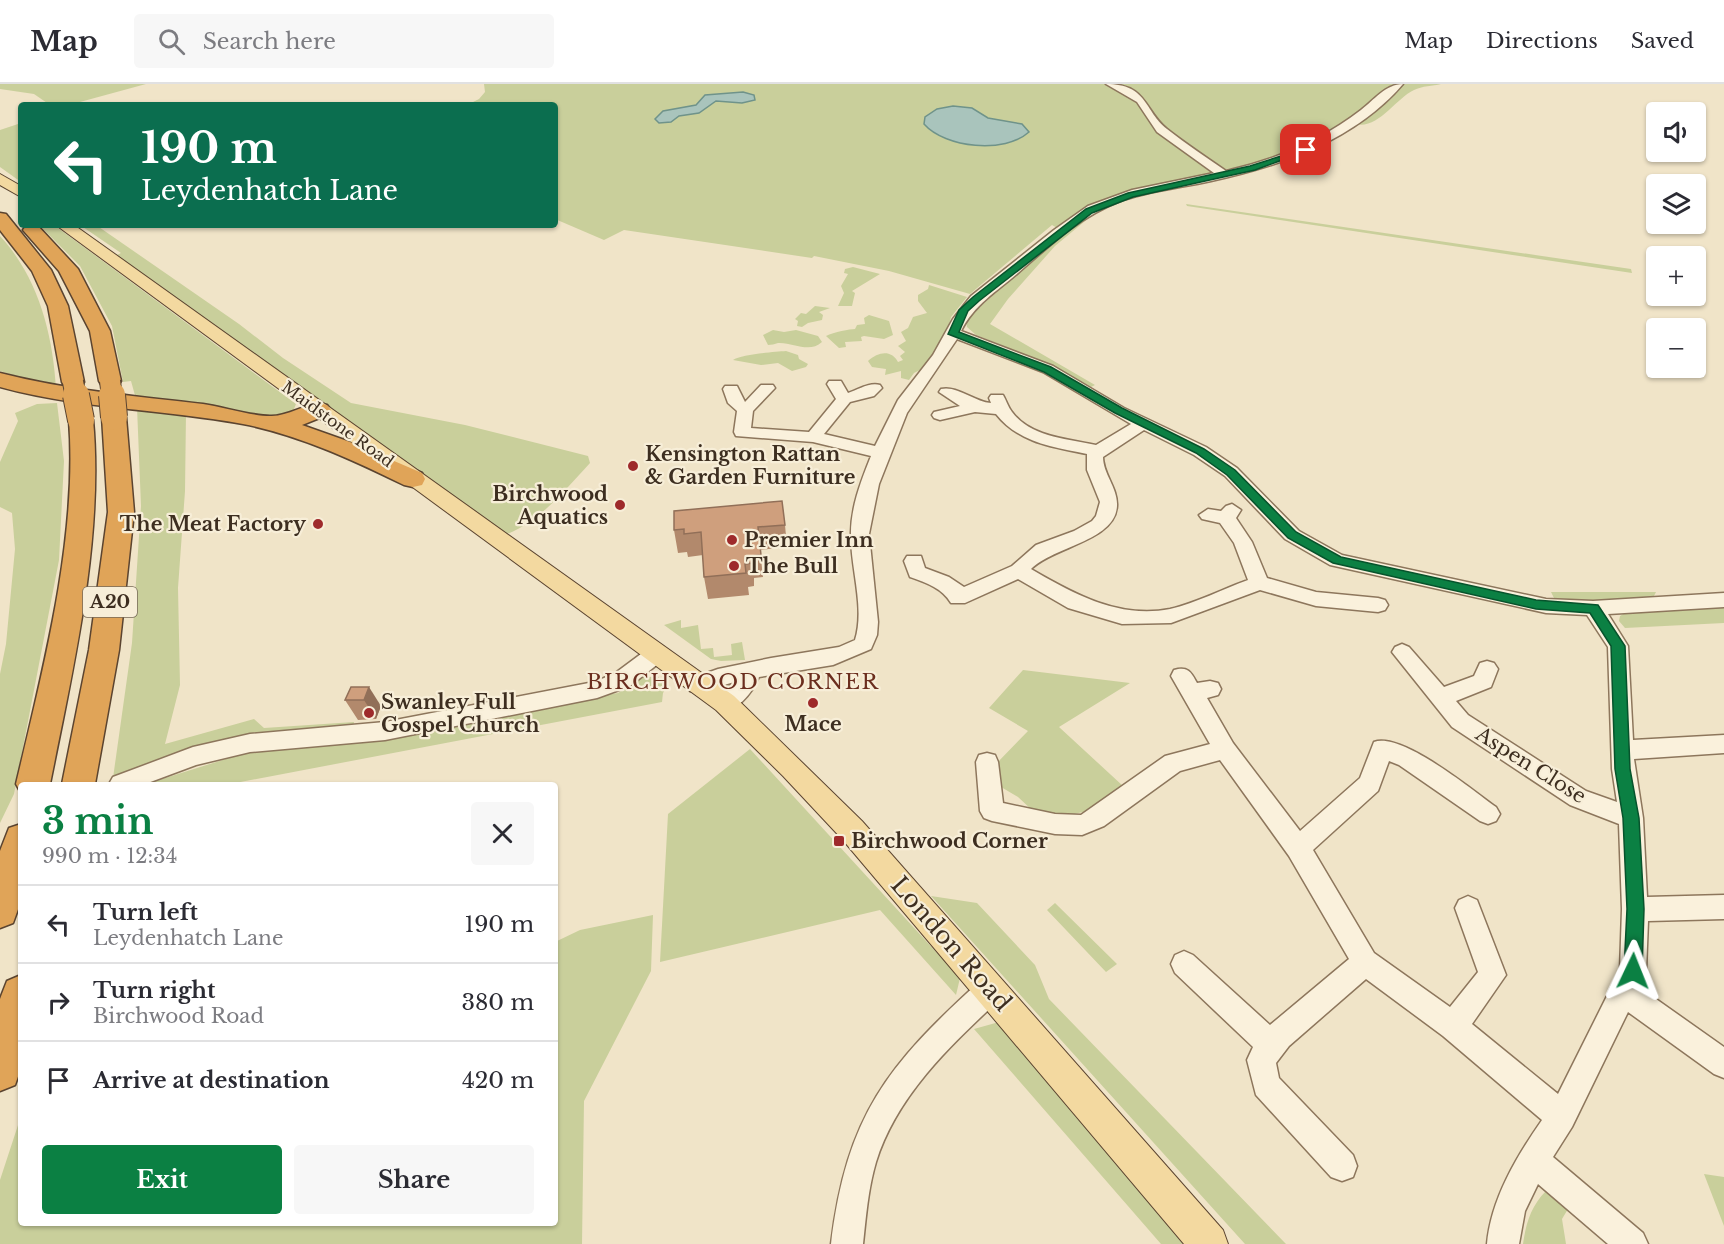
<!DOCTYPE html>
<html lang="en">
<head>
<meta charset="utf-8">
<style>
  :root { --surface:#fff; --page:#f7f7f7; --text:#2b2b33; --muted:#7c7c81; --line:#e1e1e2; --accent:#0b8043 }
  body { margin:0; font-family:"Libre Baskerville",serif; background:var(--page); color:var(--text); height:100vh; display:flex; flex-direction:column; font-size:22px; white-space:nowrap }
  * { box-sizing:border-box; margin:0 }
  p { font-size:20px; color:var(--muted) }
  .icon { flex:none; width:33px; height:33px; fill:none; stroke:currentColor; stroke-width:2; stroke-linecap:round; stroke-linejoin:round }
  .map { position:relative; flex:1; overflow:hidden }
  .drawer { position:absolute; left:18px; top:698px; width:540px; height:444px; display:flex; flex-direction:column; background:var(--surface); border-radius:6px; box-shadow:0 2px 4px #0004 }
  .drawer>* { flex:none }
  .hud { position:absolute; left:18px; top:18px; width:540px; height:126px; border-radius:6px; box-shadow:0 2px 4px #0004; background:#0b6e4f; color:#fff; overflow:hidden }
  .controls { position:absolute; left:1646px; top:18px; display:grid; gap:12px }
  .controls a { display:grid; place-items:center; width:60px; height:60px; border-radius:6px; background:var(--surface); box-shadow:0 2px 4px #0004; font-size:30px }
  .pin { position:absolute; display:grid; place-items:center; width:51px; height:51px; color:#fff; margin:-26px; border-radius:12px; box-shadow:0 3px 9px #0006 }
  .me { position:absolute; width:66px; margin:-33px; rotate:2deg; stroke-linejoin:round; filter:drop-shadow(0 0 4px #0008) }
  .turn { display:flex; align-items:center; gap:21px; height:126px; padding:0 24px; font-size:27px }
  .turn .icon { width:78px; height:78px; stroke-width:2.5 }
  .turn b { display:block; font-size:42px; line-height:51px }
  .round { display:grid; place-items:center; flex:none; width:63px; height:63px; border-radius:6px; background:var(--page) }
  .head { display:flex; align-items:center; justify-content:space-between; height:102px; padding:0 24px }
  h1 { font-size:36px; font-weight:700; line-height:45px; color:var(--accent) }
  .action { display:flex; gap:12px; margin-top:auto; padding:12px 24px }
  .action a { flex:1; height:69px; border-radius:6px; background:var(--accent); color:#fff; font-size:24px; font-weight:700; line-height:69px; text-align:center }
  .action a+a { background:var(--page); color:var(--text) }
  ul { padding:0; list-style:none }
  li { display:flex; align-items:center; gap:18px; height:78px; padding:0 24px; border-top:2px solid var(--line) }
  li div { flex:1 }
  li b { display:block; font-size:22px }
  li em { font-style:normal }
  header { display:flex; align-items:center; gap:36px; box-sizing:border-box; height:84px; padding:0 30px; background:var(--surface); border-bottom:2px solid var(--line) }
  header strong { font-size:28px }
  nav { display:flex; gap:33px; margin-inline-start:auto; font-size:21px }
  .search { width:420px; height:54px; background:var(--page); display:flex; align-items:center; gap:15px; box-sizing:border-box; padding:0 21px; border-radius:6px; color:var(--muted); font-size:22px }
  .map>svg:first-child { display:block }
  .green { fill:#c9cf9b }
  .water { fill:#a9c4bc; stroke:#6f938a; stroke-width:1.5 }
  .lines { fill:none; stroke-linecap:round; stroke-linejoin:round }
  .minor-casing { stroke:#8d765c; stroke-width:3 }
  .major-casing { stroke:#5b4430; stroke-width:2 }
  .highway-casing { stroke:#5b4430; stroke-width:3 }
  .minor { fill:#faf1dc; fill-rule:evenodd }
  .major { fill:#f3d9a0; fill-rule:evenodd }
  .highway { fill:#e0a458; fill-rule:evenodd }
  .highway-bridge-far1-casing { stroke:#5b4430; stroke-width:22; stroke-linecap:butt }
  .highway-bridge-casing { stroke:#5b4430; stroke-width:28; stroke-linecap:butt }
  .highway-bridge-far1 { stroke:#e0a458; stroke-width:20 }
  .highway-bridge { stroke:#e0a458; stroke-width:26 }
  .wall { fill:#b2896c }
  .shaded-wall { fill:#916f58 }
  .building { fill:#cf9f7d; stroke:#916f58; stroke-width:1.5 }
  .route { fill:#0b8043; stroke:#07532c; stroke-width:1.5 }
  .poi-dot { fill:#9e2a2b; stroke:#f7eed8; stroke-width:2 }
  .labels { text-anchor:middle; stroke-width:4.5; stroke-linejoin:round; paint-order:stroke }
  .far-street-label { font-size:16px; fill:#3d2e20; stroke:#f7eed8 }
  .shield { fill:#f7eed8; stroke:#756857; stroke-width:1.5 }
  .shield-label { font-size:18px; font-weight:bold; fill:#3d2e20 }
  .poi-label { font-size:20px; font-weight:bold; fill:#3d2e20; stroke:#f7eed8; text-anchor:start }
  .street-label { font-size:20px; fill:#3d2e20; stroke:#f7eed8 }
  .neighbourhood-label { font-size:21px; letter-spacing:1.5px; fill:#6b2e1e; stroke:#f7eed8 }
  .near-street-label { font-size:24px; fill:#3d2e20; stroke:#f7eed8 }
</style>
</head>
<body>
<header>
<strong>Map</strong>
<div class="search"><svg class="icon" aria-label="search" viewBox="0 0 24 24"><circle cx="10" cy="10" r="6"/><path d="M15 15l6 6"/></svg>Search here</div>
<nav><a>Map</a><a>Directions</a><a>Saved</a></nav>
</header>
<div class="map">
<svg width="1724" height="1160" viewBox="0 0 1724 1160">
  <rect width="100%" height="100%" fill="#f0e4c8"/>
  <!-- green -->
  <path class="green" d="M0,0H146L69,21H50L34,10L0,5Z
    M484,0H1396L1363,30L1278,77L1220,86L1211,82L1214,89L1085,124L1057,144L1052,141L970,210L889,187L814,172L812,174L624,146L604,156L555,135V21H467L479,15L485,8Z
    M1404,0H1441C1433,2 1422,2 1414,6C1395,15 1378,46 1355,40Z
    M21,39V98L0,83V46Z
    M1186,120L1631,185L1632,189L1187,122Z
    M1090,133L1055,162L1008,215L990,240L1095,301L1091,303L1049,280L976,251L967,243L966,238L971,231C1009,197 1047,162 1090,133Z
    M39,141H54L296,320L292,330L276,334L136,315L131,297L123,298L112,242L80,182Z
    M80,141H96L239,240L283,274L351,319L465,341L588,372L590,379C564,407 542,436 505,451L115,172L121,169Z
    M0,152C38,193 53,250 56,305L0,287Z
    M853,183L880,190L852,207L855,209L852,222H838L844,209L841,202L848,190L844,189L845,185Z
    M929,201L967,213L951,233L947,250L928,282L914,289L909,296L901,294V287L885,291L886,285L872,283L868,277C878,268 891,265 898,278L903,276L900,272L905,268L898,262L906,257L901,248L908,244L913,233L927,229L918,217V211L928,205Z
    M815,222L830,224L819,228L823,231L822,236L808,239L802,243L797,242L798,237L795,235L801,229L806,230Z
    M869,231L889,237L893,251L884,255L864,252L861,253L862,257L845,258L846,263L839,264L826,252C834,248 850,245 855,245L857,241L865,240L864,234Z
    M773,246L784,248L796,246L818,252L822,258C809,270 793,258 778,259C775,260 771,261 768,261L763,251Z
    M786,267L798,271L799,275L808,280L806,283L792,287L778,279L761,281L733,276C741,270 774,268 786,267Z
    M57,319L64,377L59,476L14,710L0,739V590L6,560L15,465L12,429L0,423V378L18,337L15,329L37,320Z
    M137,323L186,329L185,407L178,504L180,601L165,660L254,635L264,644L354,638L353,644L113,694L132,559L141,422Z
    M1551,508H1656L1654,512L1643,517L1556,518Z
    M1724,520V539L1625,544L1619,537L1620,532L1630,526Z
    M681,536V544L698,541L701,565L713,564L714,573L732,571L731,560L742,558L745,576L721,577L711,575L664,541Z
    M1023,586L1130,599L1059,643L1123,702L1087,727L1070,731L1032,726L1018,713L1001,703L994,682L1028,647L989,624Z
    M642,593H658L668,601L663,609L662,618L230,700H146L245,669L503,630L618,609Z
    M750,665L960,894L956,911L880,826L660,878L668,730Z
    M931,812L977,819L1035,881L1049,915L1286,1160H1245Z
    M1055,819L1117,880L1106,888L1047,826Z
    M653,831L651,887L584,1017L582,1160H0V1096L21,1032V1138H555V858L580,846Z
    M999,938L1189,1160H1161L974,945Z
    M1704,1090L1724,1093V1142Z
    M1546,1107L1571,1120L1562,1135L1566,1160H1523C1526,1139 1531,1122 1546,1107Z"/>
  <!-- water -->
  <path class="water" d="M743,8L754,11L755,16L742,19L716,17L699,29L679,32L671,38L659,39L655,35L663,27L696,21L705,11Z
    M953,22L972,24L988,34L1022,40L1029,48C1005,70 945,64 924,40L925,33L937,25Z"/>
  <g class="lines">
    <!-- minor casing -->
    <g class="minor-casing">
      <path id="minor" d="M1106,0C1148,0 1144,27 1167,45C1186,60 1206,73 1226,87C1275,76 1321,57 1361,26C1374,16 1386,0 1403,0C1355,56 1281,82 1211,97C1180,104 1147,107 1118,118C1079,133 1048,163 1018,189C996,208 974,221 961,247L1053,282L1124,324L1206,363L1237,384L1299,447L1342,471L1546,515L1593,517L1724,509V523L1608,530L1628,562L1633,656L1724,651V669L1634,675L1643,734L1647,813L1724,811V835L1648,837L1646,887L1639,903L1724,963V994L1714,990L1628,928L1572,1043L1553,1073L1643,1149L1648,1160H1608L1538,1100L1525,1127L1519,1160H1487C1491,1115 1517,1072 1542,1036L1443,952L1366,895L1289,962L1276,979L1279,994L1353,1071L1357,1082L1353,1093L1342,1097L1331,1093L1256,1011L1247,976L1253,963L1175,889L1171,880L1175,871L1184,867L1193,871L1270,941L1349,875L1289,772L1220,676L1180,687L1104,742L1082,751L1055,750L992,737L984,734L980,727L976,678L979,671L987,669L995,671L998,678L1003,719L1055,730L1081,731L1165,672L1210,660L1171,592L1174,586C1188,582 1191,588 1197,599L1210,597L1218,599L1221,605L1218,611L1207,614L1233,659L1300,747L1360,694L1374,658C1402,648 1472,706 1496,723L1500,730L1496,737L1488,740L1480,737L1399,681L1389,677L1378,707L1313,766L1374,869L1450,923L1478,888L1455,824L1459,816L1468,812L1477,816L1506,891L1472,940L1558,1010L1620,886L1622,825L1619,740L1570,721L1452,643L1392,568L1395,563L1402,560L1409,563L1444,603L1474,592L1480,579L1487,577L1494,579L1498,585L1491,603L1456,617L1468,631L1586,707L1617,718L1612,685L1608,563L1587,531L1546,529L1330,481L1285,455L1225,392L1194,371L1144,346L1103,373C1103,390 1118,404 1117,422C1115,457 1055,462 1031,485C1074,510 1119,535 1170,525C1196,519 1223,505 1248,496L1234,459L1220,439L1202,435L1199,431L1208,425L1221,427L1226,422L1232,420L1241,426L1236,434L1252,458L1267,494L1316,508L1378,514L1385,516L1388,521L1385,526L1378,528L1316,522L1260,506L1171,539L1122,540L1068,524L1018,495L965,519H951C942,504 927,499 910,493L904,477L907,472H921L925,484L949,493L964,503L1012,482L1036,461L1074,447L1092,437L1096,432L1100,418L1087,386V370C1053,363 1019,359 996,330L975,328L940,336L934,334L932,331L934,328L960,322L939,308L941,305C957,301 975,318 991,319L989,314L991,311H1003C1006,316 1008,323 1012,328C1030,353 1068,355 1096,361L1131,340L1043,288L957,255L907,329L879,400L869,450L878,538L877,551L871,565L833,581L759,593C752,609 736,631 717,625L714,619L734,598L698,609L690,607L687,601L690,595L718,585L771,574L839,563L855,556C865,524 851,486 851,453C850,425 861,397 871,372L813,358L736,352L734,348L737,327L728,319L723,305L725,302H737L745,318L761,301H773L775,304L753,327L751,344L809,348L836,315L827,300L829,297H841L848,309C858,306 869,298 880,301L882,304L874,312L850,318L824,350L875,362L898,316L933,271L953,235L971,212L1054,146L1088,122L1132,106L1214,89L1157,48L1137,18Z
        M656,562L663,564L666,570L663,576L630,602L597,614L385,656L250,668L196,681L145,700H109L113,693L193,663L250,650L385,638L594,598L614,590L649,564Z
        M990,893L1000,897L1004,906L1000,915C950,962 897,1011 876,1078C868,1105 866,1133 863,1160H831C847,1031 887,982 980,897Z"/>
    </g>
    <!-- major casing -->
    <g class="major-casing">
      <path id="major" d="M0,90L21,102V113L0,101Z
        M56,141H74L734,612L862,737L1223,1146L1228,1160H1184L842,755L783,692L716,626Z"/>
    </g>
    <!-- highway casing -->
    <g class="highway-casing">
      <path id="highway" d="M0,129L6,130L51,186L68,222L84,298L81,303H65L62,298L48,222L32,187L0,146Z
        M34,141L38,142L78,185L110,247L121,297L118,302H102L99,297L90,247L59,187L23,146L26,142Z
        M0,289C67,306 134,312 203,320C223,323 252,332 270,332C290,333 308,316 327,321L331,326L327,331L302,341L350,358L422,389L425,395L422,401L413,403L404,401C353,376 299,351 243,340C162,325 80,325 0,303Z
        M114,326L122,328L126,333L134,428L119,566L95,700H62L89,566L108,428L102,333L106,328Z
        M81,329L89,331L93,336C104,453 73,585 50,700H21V709L16,700C43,586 78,453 69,336L73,331Z
        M21,740V817L13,839L0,844V767L9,744Z
        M21,891V984L15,1001L0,1007V915L7,897Z"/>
    </g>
    <!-- minor -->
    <use href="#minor" class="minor"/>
    <!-- major -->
    <use href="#major" class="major"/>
    <!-- highway -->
    <use href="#highway" class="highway"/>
    <!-- highway-bridge-far1 casing -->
    <g class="highway-bridge-far1-casing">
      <path id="highway-bridge-far1" d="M110,297L112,313
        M73,298L76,313"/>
    </g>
    <!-- highway-bridge casing -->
    <g class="highway-bridge-casing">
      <path id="highway-bridge" d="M76,311L81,336
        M112,311L114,333"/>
    </g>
    <!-- highway-bridge-far1 -->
    <use href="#highway-bridge-far1" class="highway-bridge-far1"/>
    <!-- highway-bridge -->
    <use href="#highway-bridge" class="highway-bridge"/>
  </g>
  <!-- wall -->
  <path class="wall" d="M785,441L787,463L760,466L763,493L754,494V502L748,503L749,511L708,515L704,493L703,471L688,473L687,468L678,469L674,446Z
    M351,603L381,622L376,635L358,636L345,616Z"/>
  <!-- shaded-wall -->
  <path class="shaded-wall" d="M369,603L381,622L376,635L364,616Z"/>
  <!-- building -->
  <path class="building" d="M782,417L785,441L758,443L761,471L751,472L752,479L745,480L746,489L704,493L701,448L684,450V445L674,446V427Z
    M351,603H369L364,616H345Z"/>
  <!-- route -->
  <path class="route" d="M1303,65L1310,66L1255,86L1133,113L1092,129L979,217L968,227L959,248L1051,283L1122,324L1204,365L1235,386L1296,448L1341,473L1536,516L1598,521L1625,562L1630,685L1639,734L1644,825L1642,887L1639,893L1633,895L1627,893L1624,887L1627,825L1623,734L1615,685L1611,562L1590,529L1536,525L1333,479L1288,454L1227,391L1196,369L1115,329L1044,288L948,250L959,226L973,213L1086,125L1128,109L1250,82Z"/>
  <!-- markers -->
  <g class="poi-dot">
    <circle cx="633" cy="382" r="6"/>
    <circle cx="620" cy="421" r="6"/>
    <circle cx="318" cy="440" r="6"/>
    <circle cx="732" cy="456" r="6"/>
    <circle cx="734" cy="482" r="6"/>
    <circle cx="813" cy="619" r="6"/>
    <circle cx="369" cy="629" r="6"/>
    <rect x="833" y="751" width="12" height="12" rx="3"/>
  </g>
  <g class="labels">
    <!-- far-street labels -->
    <g class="far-street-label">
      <text transform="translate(338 340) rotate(36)" y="6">Maidstone Road</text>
    </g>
    <!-- shield labels -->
    <rect class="shield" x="83" y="503" width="54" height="30" rx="4.5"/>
    <g class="shield-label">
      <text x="110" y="524">A20</text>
    </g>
    <!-- poi labels -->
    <g class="poi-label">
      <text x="645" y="377">Kensington Rattan<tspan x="645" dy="23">&amp; Garden Furniture</tspan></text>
      <text x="608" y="417" text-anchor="end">Birchwood<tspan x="608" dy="23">Aquatics</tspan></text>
      <text x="306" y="447" text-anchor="end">The Meat Factory</text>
      <text x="744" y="463">Premier Inn</text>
      <text x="746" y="489">The Bull</text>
      <text x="381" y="625">Swanley Full<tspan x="381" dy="23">Gospel Church</tspan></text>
      <text x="813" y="647" text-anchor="middle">Mace</text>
      <text x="851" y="764">Birchwood Corner</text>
    </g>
    <!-- street labels -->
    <g class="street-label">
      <text transform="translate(1531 681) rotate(32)" y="7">Aspen Close</text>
    </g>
    <!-- neighbourhood labels -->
    <g class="neighbourhood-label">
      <text x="733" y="605">BIRCHWOOD CORNER</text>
    </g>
    <!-- near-street labels -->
    <g class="near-street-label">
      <text transform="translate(951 860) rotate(49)" y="8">London Road</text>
    </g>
  </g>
</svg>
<div class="controls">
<a><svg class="icon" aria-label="sound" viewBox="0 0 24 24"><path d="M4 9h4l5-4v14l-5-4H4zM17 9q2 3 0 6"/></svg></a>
<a><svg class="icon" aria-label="layers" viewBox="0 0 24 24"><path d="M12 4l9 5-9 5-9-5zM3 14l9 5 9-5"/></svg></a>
<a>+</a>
<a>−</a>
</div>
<div class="pin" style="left:1306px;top:66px;background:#d93025"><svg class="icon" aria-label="arrive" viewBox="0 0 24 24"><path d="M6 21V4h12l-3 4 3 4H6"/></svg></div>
<svg class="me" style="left:1633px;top:887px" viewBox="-20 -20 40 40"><path d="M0-17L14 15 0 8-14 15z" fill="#0b8043" stroke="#fff" stroke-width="4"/></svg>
<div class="hud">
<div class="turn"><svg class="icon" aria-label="left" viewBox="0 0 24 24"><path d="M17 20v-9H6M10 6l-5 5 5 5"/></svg><div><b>190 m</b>Leydenhatch Lane</div></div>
</div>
<section class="drawer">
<div class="head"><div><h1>3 min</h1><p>990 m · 12:34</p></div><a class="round"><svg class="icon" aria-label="close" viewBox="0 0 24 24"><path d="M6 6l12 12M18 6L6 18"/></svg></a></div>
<ul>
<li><svg class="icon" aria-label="left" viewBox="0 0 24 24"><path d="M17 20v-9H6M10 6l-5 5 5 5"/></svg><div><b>Turn left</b><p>Leydenhatch Lane</p></div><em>190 m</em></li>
<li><svg class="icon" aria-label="right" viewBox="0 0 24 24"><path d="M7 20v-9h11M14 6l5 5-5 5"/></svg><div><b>Turn right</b><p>Birchwood Road</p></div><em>380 m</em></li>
<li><svg class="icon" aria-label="arrive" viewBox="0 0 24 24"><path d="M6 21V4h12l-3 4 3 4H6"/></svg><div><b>Arrive at destination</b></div><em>420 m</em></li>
</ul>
<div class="action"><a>Exit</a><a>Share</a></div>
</section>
</div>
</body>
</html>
